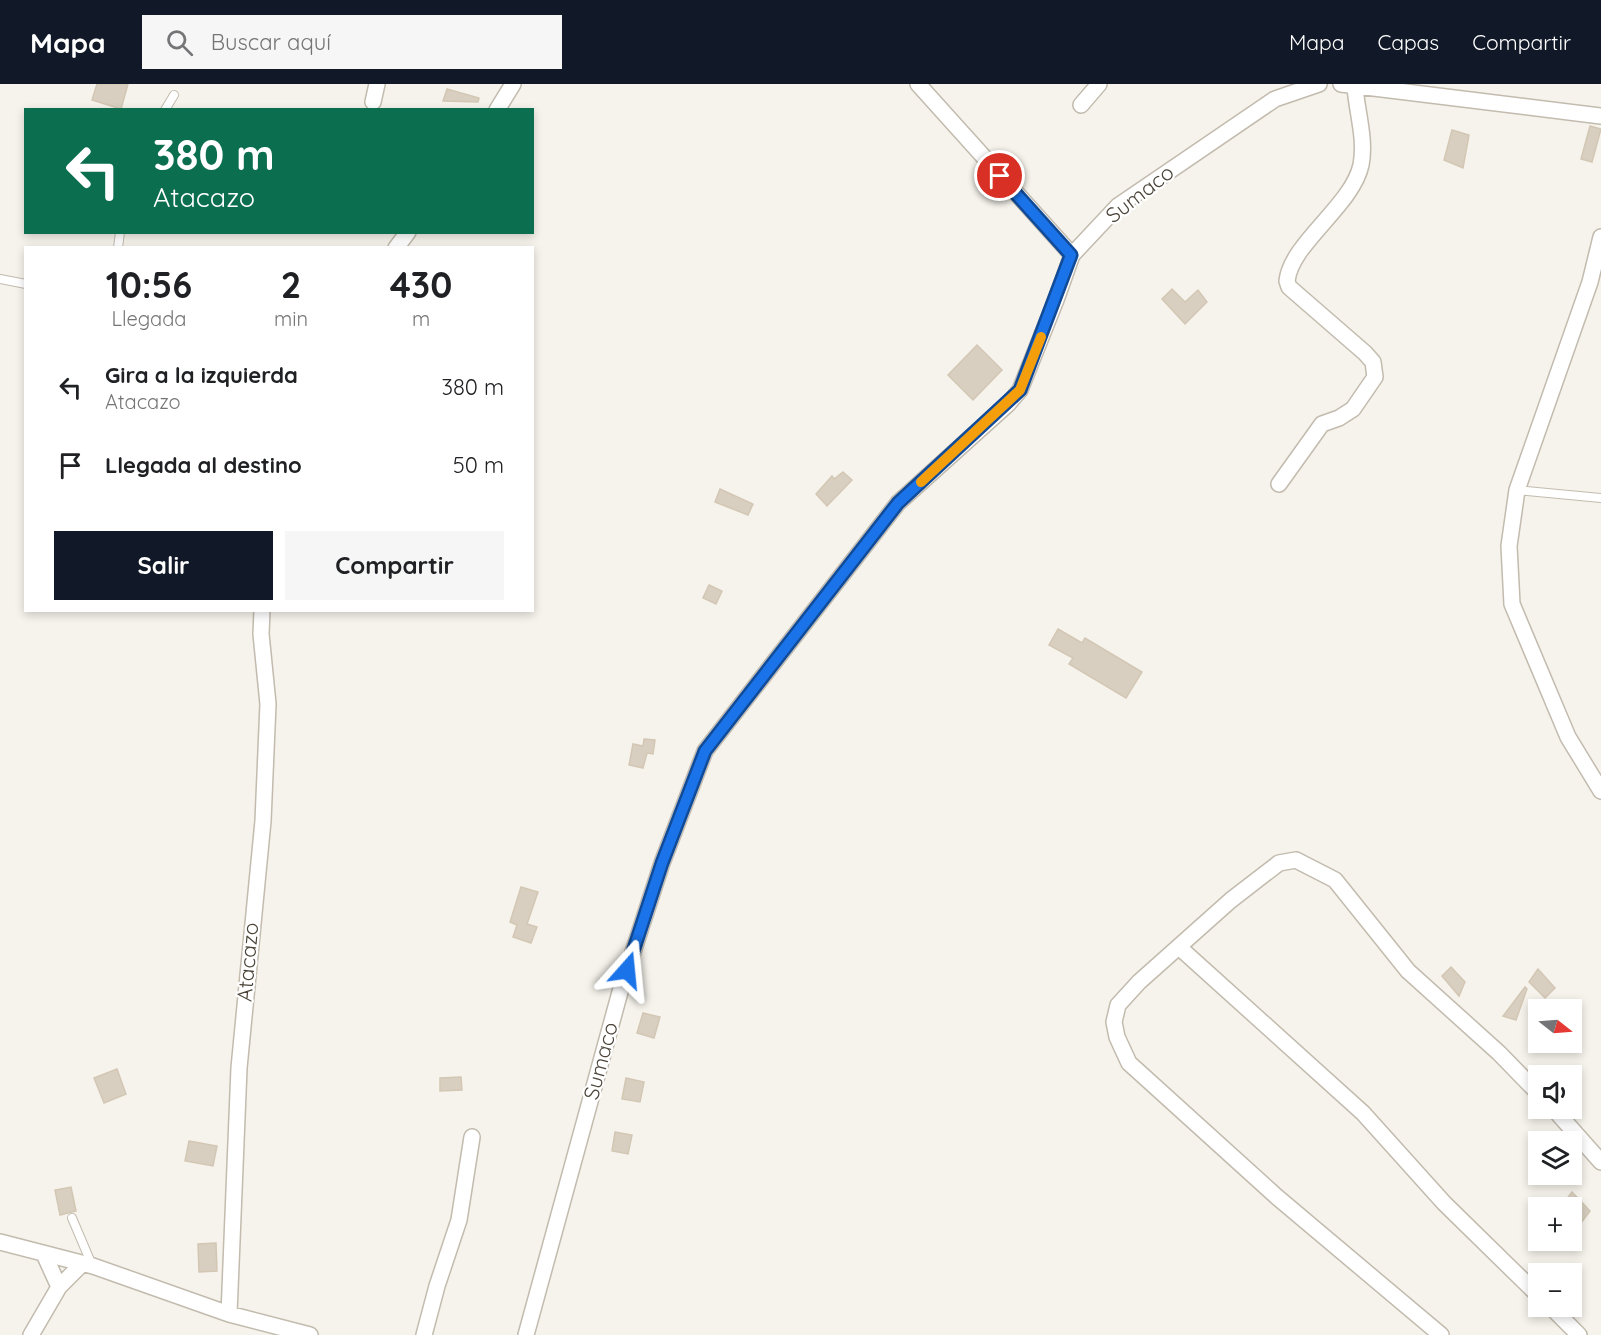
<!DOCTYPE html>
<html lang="es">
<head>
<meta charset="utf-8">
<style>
  :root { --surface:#fff; --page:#f6f6f6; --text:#202124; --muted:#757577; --accent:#111827 }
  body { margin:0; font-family:Quicksand,sans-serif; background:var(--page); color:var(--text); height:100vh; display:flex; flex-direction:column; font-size:22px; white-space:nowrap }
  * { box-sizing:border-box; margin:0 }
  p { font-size:20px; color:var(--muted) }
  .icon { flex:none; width:33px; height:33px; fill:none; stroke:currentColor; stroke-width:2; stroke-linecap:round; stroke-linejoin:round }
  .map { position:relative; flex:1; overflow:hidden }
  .drawer { position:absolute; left:24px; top:162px; width:510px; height:366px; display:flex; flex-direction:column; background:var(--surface); border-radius:0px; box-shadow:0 3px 9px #0003 }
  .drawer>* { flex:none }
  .banner { position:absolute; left:24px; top:24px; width:510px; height:126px; border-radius:0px; box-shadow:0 3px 9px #0003; background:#0b6e4f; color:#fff; overflow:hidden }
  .needle { width:39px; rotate:107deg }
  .fabs { position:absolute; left:1528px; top:915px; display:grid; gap:12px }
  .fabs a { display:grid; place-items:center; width:54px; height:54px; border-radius:0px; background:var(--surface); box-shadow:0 3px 9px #0003; font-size:30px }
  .pin { position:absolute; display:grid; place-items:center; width:51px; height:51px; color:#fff; margin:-26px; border:3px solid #fff; border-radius:50%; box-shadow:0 2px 6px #0007 }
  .me { position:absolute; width:66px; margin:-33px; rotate:18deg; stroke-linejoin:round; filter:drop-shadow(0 0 4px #0008) }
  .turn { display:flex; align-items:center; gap:21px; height:126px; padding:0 30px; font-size:27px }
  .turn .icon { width:78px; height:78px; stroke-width:2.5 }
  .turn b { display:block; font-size:42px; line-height:51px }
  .eta { display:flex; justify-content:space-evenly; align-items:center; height:102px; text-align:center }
  .eta b { font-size:36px; font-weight:700; line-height:42px }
  .cta { display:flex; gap:12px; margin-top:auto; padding:12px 30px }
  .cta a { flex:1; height:69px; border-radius:0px; background:var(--accent); color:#fff; font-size:24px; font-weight:700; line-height:69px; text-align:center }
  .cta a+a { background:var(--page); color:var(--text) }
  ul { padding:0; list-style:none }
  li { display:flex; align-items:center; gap:18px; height:78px; padding:0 30px }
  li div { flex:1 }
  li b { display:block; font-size:22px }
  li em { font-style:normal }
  header { display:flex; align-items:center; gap:36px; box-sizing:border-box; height:84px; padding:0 30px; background:var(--accent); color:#fff }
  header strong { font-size:28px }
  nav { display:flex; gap:33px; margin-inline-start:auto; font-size:21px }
  .search { width:420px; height:54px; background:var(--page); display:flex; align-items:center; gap:15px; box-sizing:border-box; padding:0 21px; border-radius:0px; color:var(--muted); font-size:22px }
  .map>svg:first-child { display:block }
  .building { fill:#d8cfc1; stroke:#d3c7b4; stroke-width:1.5 }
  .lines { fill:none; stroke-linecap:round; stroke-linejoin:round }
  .lane-casing { stroke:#c2bbae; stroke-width:10 }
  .street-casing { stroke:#c2bbae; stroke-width:18 }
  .lane { stroke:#fff; stroke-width:8 }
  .street { stroke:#fff; stroke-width:15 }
  .route-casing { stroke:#114b97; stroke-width:15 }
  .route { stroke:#1a73e8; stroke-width:10 }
  .slow { stroke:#f59e0b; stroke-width:10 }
  .labels { text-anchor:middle; stroke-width:4.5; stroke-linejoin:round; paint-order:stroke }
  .street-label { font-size:21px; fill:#4b4439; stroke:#fff }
</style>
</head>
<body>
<header>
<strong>Mapa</strong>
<div class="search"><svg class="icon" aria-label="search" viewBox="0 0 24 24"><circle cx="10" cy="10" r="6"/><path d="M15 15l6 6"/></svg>Buscar aquí</div>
<nav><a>Mapa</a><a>Capas</a><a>Compartir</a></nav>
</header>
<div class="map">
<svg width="1601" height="1251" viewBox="0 0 1601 1251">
  <rect width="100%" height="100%" fill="#f6f3ec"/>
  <!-- building -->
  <path class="building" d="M97,0H128L121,25L92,16Z
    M447,5L479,14L478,18L443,17Z
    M1590,42L1601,45L1592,78L1581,75Z
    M1452,46L1469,51L1463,84L1444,76Z
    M1172,205L1185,218L1198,206L1207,218L1185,240L1162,215Z
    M977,261L1002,286L973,316L948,291Z
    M843,388L852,396L827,422L816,410L832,392L834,395Z
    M720,405L753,420L748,431L715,418Z
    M709,501L722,507L716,520L703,514Z
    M1058,545L1082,559L1085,554L1142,588L1126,614L1069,580L1073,574L1049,561Z
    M644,655L655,656L653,670L647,669L643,684L629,681L633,660L643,662Z
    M521,803L538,808L527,840L537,843L531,859L513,853L517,841L510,838Z
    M1451,883L1465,898L1459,912L1442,892Z
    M1538,885L1555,904L1545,914L1529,898Z
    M1525,903L1527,905L1516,936L1503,932Z
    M643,929L660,933L654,954L637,949Z
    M117,985L126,1010L104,1019L94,994Z
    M461,993L462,1006L440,1007V994Z
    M626,994L644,998L640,1018L622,1015Z
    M615,1048L632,1051L628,1070L612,1067Z
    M189,1057L217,1062L213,1082L185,1077Z
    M71,1103L76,1127L60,1131L55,1106Z
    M1572,1108L1590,1127L1580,1140L1572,1132V1124H1560Z
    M216,1159L217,1187L199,1188L198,1160Z"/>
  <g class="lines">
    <!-- lane casing -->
    <g class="lane-casing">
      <path id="lane" d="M165,26L174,11
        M118,164L120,148
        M0,195L26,200
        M1517,406L1601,414
        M72,1134L92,1181"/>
    </g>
    <!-- street casing -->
    <g class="street-casing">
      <path id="street" d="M918,0L1072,171
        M1341,0L1601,32
        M373,18L377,0
        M1081,21L1099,0
        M497,26L513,0
        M1601,153L1590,198L1517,406L1509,462L1512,520L1568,653L1601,707
        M396,164L408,148
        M1279,400L1322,340L1339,334L1353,325L1375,293L1373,278L1365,269L1289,203L1287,197C1291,159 1352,122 1361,81C1366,55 1357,29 1355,3
        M1180,864L1363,1029L1444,1119L1539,1212
        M1553,1024L1601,1078
        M0,1158L93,1182L229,1230L310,1251
        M44,1170L59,1203
        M1550,1222L1579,1251
        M229,1230L239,984L263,737L268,620L261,550L262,526
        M31,1251L59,1203L82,1180
        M424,1251L437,1202L459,1136L472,1053
        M526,1251L620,908L662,779L705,667L898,419L1008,320L1020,306L1056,216L1072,171L1118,122L1275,15L1319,0
        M1441,1251L1277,1113L1129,979L1117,953L1114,938L1118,921L1139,898L1231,816L1279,779L1296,776L1335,796L1408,887L1499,969L1539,1010"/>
    </g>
    <!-- lane -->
    <use href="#lane" class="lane"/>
    <!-- street -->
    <use href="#street" class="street"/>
  </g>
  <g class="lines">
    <!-- route casing -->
    <g class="route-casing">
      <path id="route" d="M627,886L662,779L705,667L898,419L1020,306L1071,171L1000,92"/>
    </g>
    <!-- route -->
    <use href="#route" class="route"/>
    <!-- slow -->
    <path class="slow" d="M921,398L1020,306L1041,253"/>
  </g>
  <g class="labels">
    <!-- street labels -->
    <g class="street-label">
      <text transform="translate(1140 110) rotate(-38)" y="7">Sumaco</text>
      <text transform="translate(248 878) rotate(-85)" y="7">Atacazo</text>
      <text transform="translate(601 977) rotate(-75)" y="7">Sumaco</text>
    </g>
  </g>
</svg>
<div class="fabs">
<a><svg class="needle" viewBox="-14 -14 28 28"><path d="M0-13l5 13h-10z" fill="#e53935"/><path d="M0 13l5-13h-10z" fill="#757577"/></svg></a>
<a><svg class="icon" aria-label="sound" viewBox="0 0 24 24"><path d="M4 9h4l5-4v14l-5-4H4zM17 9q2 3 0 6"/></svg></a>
<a><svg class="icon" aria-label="layers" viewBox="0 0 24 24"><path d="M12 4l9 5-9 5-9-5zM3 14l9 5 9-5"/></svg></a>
<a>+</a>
<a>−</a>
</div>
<div class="pin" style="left:1000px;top:92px;background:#d93025"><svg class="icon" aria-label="arrive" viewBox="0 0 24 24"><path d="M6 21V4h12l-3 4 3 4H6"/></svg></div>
<svg class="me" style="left:627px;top:886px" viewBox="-20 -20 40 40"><path d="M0-17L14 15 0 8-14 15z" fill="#1a73e8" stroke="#fff" stroke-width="4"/></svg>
<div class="banner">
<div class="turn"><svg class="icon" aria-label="left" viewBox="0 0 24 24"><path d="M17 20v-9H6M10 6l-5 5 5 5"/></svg><div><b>380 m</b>Atacazo</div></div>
</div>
<section class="drawer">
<div class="eta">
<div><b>10:56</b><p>Llegada</p></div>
<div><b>2</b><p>min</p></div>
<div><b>430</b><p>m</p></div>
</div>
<ul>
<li><svg class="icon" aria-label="left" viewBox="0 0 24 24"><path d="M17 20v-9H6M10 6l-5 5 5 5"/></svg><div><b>Gira a la izquierda</b><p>Atacazo</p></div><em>380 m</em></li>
<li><svg class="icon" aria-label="arrive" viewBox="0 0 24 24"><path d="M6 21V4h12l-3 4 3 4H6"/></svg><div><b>Llegada al destino</b></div><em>50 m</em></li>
</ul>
<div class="cta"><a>Salir</a><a>Compartir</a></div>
</section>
</div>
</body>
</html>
